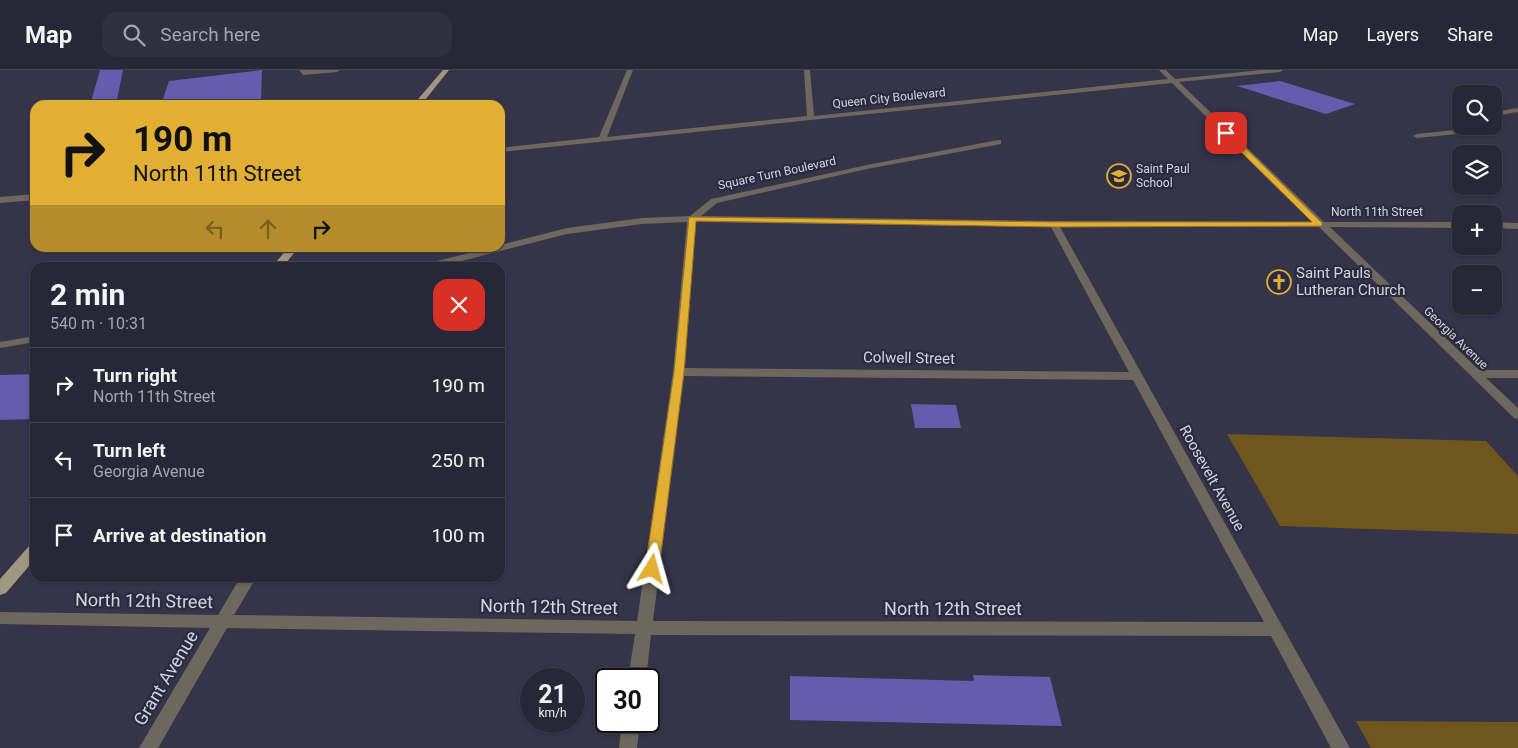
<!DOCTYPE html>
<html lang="en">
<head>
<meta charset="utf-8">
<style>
  :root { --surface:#282737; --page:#302f3f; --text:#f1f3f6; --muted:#a5a5ad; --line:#444452 }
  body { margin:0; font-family:Roboto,sans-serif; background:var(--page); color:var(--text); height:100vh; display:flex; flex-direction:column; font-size:19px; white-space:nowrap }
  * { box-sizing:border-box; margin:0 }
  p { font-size:16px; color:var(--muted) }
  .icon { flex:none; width:28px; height:28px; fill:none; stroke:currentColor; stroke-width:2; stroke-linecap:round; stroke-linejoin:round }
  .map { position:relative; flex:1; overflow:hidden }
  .drawer { position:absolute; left:30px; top:192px; width:475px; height:320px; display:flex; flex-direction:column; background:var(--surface); border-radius:15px; box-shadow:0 1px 4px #0004,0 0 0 1px var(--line) }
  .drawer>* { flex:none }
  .top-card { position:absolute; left:30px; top:30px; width:475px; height:152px; border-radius:15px; box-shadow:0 1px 4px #0004,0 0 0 1px var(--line); background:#e1af34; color:#111; overflow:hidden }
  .controls { position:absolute; left:1452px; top:15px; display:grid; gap:10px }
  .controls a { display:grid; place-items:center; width:50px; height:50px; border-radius:10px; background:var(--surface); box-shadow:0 1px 4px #0004,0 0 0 1px var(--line); font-size:25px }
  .speed { position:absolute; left:520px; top:598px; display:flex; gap:10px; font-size:25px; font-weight:700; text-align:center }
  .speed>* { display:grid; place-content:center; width:65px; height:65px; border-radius:50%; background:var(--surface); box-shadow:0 1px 4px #0004,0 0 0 1px var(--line); line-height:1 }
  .speed small { font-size:12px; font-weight:400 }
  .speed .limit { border:2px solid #111; border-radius:8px; background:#fff; color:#111 }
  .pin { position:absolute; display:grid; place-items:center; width:42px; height:42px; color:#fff; margin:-21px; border-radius:10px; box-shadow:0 2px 8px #0006 }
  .me { position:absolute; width:55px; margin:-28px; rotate:8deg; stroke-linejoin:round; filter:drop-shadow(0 0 4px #0008) }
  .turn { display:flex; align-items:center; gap:18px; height:105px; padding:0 20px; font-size:22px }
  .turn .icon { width:65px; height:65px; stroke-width:2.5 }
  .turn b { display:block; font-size:35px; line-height:42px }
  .lanes { display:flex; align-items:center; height:48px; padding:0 20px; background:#0003; justify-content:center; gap:25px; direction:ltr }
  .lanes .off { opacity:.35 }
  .round { display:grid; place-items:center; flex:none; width:52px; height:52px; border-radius:15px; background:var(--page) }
  .head { display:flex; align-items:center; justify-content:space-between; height:85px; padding:0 20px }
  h1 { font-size:30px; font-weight:700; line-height:38px }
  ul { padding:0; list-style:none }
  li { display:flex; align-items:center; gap:15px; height:75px; padding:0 20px; border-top:1px solid var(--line) }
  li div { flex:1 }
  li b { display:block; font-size:19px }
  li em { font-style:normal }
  header { display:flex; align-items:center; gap:30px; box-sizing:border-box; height:70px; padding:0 25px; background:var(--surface); border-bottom:1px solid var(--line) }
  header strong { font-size:24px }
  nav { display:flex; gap:28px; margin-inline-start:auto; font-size:18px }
  .search { width:350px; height:45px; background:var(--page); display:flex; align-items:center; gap:12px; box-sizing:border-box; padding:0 18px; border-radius:15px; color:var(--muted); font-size:19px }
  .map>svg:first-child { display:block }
  .green { fill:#6e561c }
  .building { fill:#655cae }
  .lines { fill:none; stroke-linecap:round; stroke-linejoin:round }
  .minor { fill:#6c685e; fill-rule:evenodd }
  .major { fill:#a09783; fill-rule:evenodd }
  .route { fill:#e1af34; stroke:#927222 }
  .labels { text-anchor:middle; stroke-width:4.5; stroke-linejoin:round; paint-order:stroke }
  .far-street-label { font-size:12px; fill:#d4d4e1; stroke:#2b2a3e }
  .far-poi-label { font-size:12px; fill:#d4d4e1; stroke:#2b2a3e; text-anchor:start }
  .poi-label { font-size:15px; fill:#d4d4e1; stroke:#2b2a3e; text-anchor:start }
  .street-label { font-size:15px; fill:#d4d4e1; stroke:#2b2a3e }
  .near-street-label { font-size:18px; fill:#d4d4e1; stroke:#2b2a3e }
</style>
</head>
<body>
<header>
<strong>Map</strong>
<div class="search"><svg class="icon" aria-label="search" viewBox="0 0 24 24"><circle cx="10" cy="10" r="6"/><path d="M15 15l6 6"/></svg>Search here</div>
<nav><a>Map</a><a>Layers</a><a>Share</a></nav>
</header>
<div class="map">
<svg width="1518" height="678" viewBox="0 0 1518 678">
  <rect width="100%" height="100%" fill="#353449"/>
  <!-- green -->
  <path class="green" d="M1227,364L1486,371L1518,406V464L1280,456Z
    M1356,651L1518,652V678H1371Z"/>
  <!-- building -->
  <path class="building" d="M100,0H123L116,35H90Z
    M262,0L261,29L208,35H161L169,11Z
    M1280,11L1355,34L1326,44L1237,16Z
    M35,304V349L0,350V305Z
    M911,334L956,335L961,358H915Z
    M973,605L1050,607L1062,656L790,650V606L974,611Z"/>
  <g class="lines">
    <!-- minor -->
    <path class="minor" d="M299,0H340L337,2L303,5Z
      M627,0H633L607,67L807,46L804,0H810L814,46L1168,9L1159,0H1166L1175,9L1261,0H1283L1280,2L1179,12L1324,152H1461V158L1330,157L1479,300H1518V308H1486L1518,338V349L1514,348L1319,157H1060L1350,678H1331L1271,566L651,565L646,609H628L635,564L227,558L158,678H139L210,558L0,554V542L218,545L240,508H256L234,545L637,551L673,302L687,152L642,154L567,164L434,198H415L416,196L490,178H500V175L567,158L642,148L690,146L711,129L867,95L998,70H1001V74L867,99L717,133L701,146L1054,151L1313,152L1172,13L500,82V78L599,67ZM696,152L1051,157L1129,302L685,298ZM684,306L1133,310L1264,552L653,551Z
      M1518,38V42L1494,46V42Z
      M1461,56H1471L1457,64L1417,68L1413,66L1417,64L1455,60Z
      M35,124V130L0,133V127Z
      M1494,152L1518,153V159L1494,158Z
      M35,266V272L0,278V272Z
      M622,651H640L637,678H619Z"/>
    <!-- major -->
    <path class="major" d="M443,0H449L421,35H413Z
      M288,178H298L282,198H271Z
      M35,473V489L6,523L0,525V509L30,475Z"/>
  </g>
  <!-- route -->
  <path class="route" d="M1223,61H1228L1322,153V156L1054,157L696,151L684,302L659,499L657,503L652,504L647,503L645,499L674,302L689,147L1054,152H1312L1223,64Z"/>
  <!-- icons -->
  <defs>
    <g id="school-ring" transform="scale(1.25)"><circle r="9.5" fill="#2b2a3e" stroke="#e1af34" stroke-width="1.5"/><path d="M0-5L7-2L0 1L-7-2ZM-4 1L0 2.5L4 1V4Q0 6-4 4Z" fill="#e1af34"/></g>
    <g id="church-ring" transform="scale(1.25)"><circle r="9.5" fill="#2b2a3e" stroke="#e1af34" stroke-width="1.5"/><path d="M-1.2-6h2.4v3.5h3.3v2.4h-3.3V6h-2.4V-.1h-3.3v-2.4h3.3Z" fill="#e1af34"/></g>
  </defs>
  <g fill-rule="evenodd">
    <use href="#school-ring" x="1119" y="106"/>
    <use href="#church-ring" x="1279" y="212"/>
  </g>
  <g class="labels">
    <!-- far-street labels -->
    <g class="far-street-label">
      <text transform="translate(889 28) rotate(-6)" y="4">Queen City Boulevard</text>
      <text transform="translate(777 103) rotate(-12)" y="4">Square Turn Boulevard</text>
      <text x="1377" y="146">North 11th Street</text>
      <text transform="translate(1456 268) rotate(44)" y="4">Georgia Avenue</text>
    </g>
    <!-- far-poi labels -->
    <g class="far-poi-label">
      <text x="1136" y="103">Saint Paul<tspan x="1136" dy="14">School</tspan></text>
    </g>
    <!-- poi labels -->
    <g class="poi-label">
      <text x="1296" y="208">Saint Pauls<tspan x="1296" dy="17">Lutheran Church</tspan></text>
    </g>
    <!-- street labels -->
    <g class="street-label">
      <text transform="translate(909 288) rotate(1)" y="5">Colwell Street</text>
      <text transform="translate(1212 408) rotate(61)" y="5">Roosevelt Avenue</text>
    </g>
    <!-- near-street labels -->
    <g class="near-street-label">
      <text transform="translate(144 531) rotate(1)" y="6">North 12th Street</text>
      <text transform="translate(549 537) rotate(1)" y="6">North 12th Street</text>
      <text x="953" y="545">North 12th Street</text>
      <text transform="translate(166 608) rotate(-59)" y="6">Grant Avenue</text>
    </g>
  </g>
</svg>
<div class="controls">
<a><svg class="icon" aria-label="search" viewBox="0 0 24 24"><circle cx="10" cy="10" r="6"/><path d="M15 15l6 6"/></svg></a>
<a><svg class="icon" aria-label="layers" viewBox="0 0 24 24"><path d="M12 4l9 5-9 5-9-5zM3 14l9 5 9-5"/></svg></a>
<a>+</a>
<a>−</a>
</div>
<div class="speed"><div>21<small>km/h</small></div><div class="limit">30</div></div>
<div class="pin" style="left:1226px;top:63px;background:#d93025"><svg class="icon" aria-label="arrive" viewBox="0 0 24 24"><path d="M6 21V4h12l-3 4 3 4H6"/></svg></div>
<svg class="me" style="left:652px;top:499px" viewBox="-20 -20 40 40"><path d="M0-17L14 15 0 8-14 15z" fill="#e1af34" stroke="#fff" stroke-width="4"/></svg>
<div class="top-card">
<div class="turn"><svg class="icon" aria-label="right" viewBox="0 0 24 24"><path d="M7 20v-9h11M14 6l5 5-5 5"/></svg><div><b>190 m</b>North 11th Street</div></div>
<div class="lanes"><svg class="icon off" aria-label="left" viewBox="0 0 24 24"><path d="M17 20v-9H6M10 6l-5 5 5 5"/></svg><svg class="icon off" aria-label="ahead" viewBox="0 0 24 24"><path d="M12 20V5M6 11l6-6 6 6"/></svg><svg class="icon" aria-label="right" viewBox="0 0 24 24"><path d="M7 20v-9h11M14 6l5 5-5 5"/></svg></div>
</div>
<section class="drawer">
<div class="head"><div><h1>2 min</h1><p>540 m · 10:31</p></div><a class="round" style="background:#d93025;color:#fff"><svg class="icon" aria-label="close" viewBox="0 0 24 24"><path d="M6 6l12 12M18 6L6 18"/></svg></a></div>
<ul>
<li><svg class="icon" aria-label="right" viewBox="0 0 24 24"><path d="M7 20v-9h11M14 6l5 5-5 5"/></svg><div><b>Turn right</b><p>North 11th Street</p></div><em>190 m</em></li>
<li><svg class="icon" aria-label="left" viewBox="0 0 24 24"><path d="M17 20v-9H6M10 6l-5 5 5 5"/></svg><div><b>Turn left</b><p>Georgia Avenue</p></div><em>250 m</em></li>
<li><svg class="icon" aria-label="arrive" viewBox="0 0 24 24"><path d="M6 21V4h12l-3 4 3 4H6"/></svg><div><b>Arrive at destination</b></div><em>100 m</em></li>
</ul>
</section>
</div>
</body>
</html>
